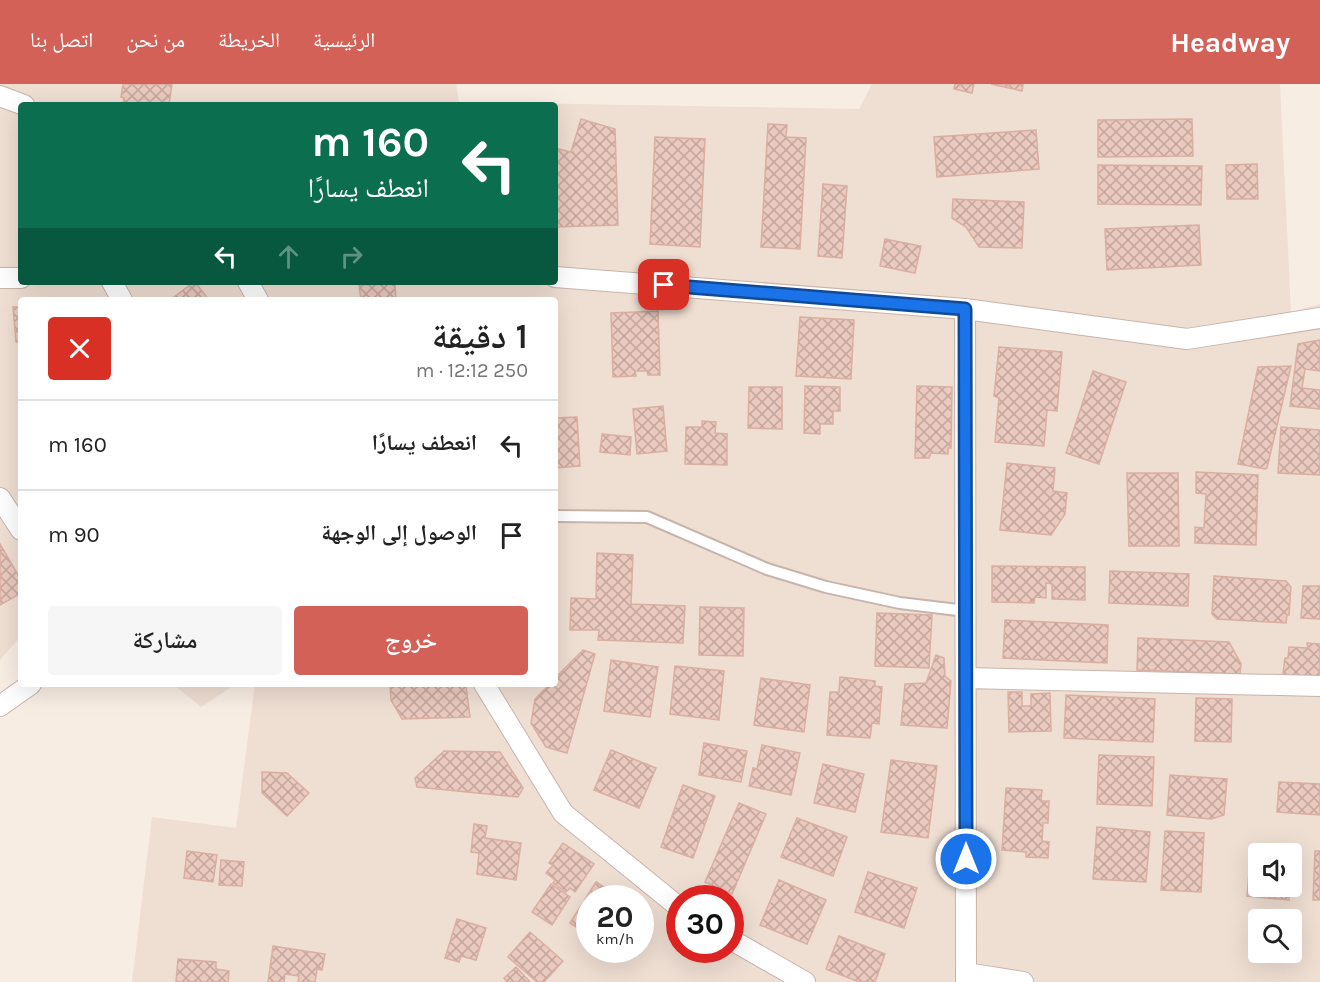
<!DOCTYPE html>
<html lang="ar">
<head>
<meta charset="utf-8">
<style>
  :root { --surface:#fff; --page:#f6f6f6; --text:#222; --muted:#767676; --line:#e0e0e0; --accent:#d36157 }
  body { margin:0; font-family:Karla,"Noto Naskh Arabic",sans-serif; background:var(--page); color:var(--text); direction:rtl; height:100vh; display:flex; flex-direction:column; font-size:22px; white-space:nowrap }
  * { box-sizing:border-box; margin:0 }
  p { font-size:20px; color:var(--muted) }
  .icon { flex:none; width:33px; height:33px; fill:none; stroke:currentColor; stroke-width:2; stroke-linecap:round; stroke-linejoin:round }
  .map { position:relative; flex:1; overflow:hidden; direction:ltr }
  .panel { position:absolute; left:18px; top:213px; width:540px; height:390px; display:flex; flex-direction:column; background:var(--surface); border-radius:6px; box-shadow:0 6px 24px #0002; direction:rtl }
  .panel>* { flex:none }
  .top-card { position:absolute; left:18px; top:18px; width:540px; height:183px; border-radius:6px; box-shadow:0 6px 24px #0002; direction:rtl; background:#0b6e4f; color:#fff; overflow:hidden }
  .controls { position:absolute; left:1248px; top:759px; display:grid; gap:12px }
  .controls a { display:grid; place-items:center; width:54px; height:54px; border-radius:6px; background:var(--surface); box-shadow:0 6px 24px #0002; font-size:30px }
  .speed { position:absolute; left:576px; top:801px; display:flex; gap:12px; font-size:30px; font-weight:700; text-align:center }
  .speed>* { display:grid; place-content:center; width:78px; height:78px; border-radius:50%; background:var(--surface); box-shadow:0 6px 24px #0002; line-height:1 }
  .speed small { font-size:15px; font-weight:400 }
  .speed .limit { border:9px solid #d22; background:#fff; color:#111 }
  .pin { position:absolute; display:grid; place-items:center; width:51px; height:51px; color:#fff; margin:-26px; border-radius:12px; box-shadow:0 3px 9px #0006 }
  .me { position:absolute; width:66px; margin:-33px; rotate:0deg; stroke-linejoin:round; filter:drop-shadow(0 0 4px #0008) }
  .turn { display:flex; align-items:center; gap:21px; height:126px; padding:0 30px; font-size:27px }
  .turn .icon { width:78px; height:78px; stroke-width:2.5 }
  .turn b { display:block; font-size:42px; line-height:51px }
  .lanes { display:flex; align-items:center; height:57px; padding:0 30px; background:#0003; justify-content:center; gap:30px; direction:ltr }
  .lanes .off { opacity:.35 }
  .round { display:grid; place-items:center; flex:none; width:63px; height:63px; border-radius:6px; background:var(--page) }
  .head { display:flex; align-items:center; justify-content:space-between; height:102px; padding:0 30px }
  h1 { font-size:36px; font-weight:600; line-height:45px }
  .primary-button { display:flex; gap:12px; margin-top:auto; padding:12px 30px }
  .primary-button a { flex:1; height:69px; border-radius:6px; background:var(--accent); color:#fff; font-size:24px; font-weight:600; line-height:69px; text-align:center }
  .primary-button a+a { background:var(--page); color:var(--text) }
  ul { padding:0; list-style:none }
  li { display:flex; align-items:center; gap:18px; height:90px; padding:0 30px; border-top:2px solid var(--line) }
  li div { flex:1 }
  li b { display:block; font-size:22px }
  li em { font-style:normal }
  header { display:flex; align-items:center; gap:36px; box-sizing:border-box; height:84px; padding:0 30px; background:var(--accent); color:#fff }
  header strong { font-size:28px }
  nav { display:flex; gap:33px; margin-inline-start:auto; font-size:21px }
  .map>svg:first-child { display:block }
  .residential { fill:#efded2; fill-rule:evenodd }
  .building { fill:url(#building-cross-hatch); stroke:#daafa1; stroke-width:1.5 }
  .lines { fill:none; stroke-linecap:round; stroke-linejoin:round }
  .service-casing { stroke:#c7b4ac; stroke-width:14 }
  .minor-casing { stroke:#c7b4ac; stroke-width:22 }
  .service { stroke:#fff; stroke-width:10 }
  .minor { stroke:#fff; stroke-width:20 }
  .route-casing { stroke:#114b97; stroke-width:15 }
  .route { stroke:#1a73e8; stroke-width:10 }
</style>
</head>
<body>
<header>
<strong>Headway</strong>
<nav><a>الرئيسية</a><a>الخريطة</a><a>من نحن</a><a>اتصل بنا</a></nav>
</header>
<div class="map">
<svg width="1320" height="898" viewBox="0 0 1320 898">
  <defs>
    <pattern id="building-cross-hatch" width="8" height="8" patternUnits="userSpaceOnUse" patternTransform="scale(1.5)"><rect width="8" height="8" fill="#eac9be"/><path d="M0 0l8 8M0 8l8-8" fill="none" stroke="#c2a69d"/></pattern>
  </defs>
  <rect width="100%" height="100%" fill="#f8ede3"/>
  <!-- residential -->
  <path class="residential" d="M0,0H456L459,18L859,25L872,0H1280L1291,228L1320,220V898H132L152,733L236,744L255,600H555V216H21V552L0,576ZM21,21H555V198H21ZM1258,770H1292V802H1258ZM590,814H640V866H590ZM680,814H730V866H680ZM1258,836H1292V868H1258Z
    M173,600H236L201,623Z"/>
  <!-- building -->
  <path class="building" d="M123,0H172L169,21H123L124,14L121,13Z
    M955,0H974L972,9L954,5Z
    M991,0H1023L1022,7Z
    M581,35L615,45L618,141L555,143V76L558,65L571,68Z
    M1192,35L1193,72L1098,73V36Z
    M768,40L787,41L786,53L806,54L800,165L761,163Z
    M1036,46L1039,85L937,93L934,53Z
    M655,53L705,55L700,163L650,160Z
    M1257,80L1258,115H1227L1226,81Z
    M1098,81L1202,82L1201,121L1098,120Z
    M823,100L847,102L842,174L818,172Z
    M953,115L1024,118L1022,164L979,163L966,143L952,134Z
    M1199,141L1201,181L1107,186L1105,145Z
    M885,155L921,162L915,189L880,182Z
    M195,198L209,216H170L194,198Z
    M395,200L396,216H361L359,201Z
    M13,223H21V258H16Z
    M658,227L660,291H648L647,287H635L636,292L613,293L611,229Z
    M800,233L854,236L851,295L796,292Z
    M1320,256V287L1305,285L1302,304L1320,306V325L1290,322L1298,260Z
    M999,263L1062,268L1057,327L1047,326L1044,362L995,358L999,314L994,312Z
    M1291,282L1267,384L1265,385L1238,380L1258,283Z
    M1093,287L1126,298L1099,380L1066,369Z
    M805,302L840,303V327H833V340H820V350L804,349Z
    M917,302L952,303L951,364H948V370L931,369L929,374H915Z
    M749,303H782V345L748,344Z
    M663,322L667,367L637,370L633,325Z
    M577,333L580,382L555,384V334Z
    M702,337L716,338L715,349L727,350V381L685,380L686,343H702Z
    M1281,343L1320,346V391L1278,389Z
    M602,350L631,353L630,371L600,368Z
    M1007,379L1055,384L1053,407L1067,409L1065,430L1051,451L1000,446Z
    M1196,388L1258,391L1256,461L1195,459V443L1204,444L1206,410L1196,409Z
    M1127,389H1178L1179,462H1129Z
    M0,460L21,496V509L0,521Z
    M597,469L633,471L631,520L685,522L683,559L598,556L599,546H570L571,514L596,515Z
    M992,482L1085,483V516L1052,515V500L1046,499V514L1035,513L1034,519L992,518Z
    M1110,487L1189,490L1188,522L1109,519Z
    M1214,492L1286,497L1291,503L1289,531H1287L1286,539L1217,535L1212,530Z
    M1303,502H1320V535L1301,534Z
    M700,523L744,524L743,572L699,571Z
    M877,529L932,531L929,584L875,582Z
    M1005,536L1108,541L1107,579L1003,574Z
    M1138,554L1229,558L1241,580L1240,590L1137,586Z
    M1307,559L1320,560V596L1282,597L1285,574H1288L1289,563L1308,564Z
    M583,566L595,570L567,669L546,663L531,639L535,615L550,600H555V594Z
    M936,571L944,574L945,592L951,597L947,644L901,641L905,600L926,599Z
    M611,576L658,583L650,633L604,627Z
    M675,582L724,587L719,636L670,630Z
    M840,593L875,597V602L882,603L879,640L872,639L870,654L827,651L830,608H839Z
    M761,594L810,601L804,648L754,641Z
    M390,601L466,602L470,633L402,635L391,616Z
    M1008,608H1022V622H1031V610L1050,609L1051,647L1009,648Z
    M1066,611L1155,615L1153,658L1064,654Z
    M1196,614L1232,615L1231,658L1195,657Z
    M704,659L747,667L741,698L699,691Z
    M762,661L800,669L791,711L749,702L753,684L757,685Z
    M611,666L656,684L639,724L594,706Z
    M444,667L500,668L523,704L518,713L417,703L415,694Z
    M1099,671L1154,673L1152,722L1097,720Z
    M891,676L937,682L928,754L881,748Z
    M823,680L864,690L855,728L814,719Z
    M262,688L287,689L309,709L287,732L262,709Z
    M1170,691L1227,695L1224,731L1211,735L1167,731Z
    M1279,698L1320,700V731L1277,728Z
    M683,701L715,712L693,774L661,763Z
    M1006,704L1042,706L1041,717H1049L1048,739H1043L1042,757L1049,758L1048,774L1026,773V768L1002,766Z
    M739,719L766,730L732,810L705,798Z
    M797,734L847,753L833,792L781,773Z
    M474,740L487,742L485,754L521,759L516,796L477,790L479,769L471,768Z
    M1097,743L1150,748L1146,798L1093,795Z
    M1165,747L1204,749L1201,808L1161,806Z
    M563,759L594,780L575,808L570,804L566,808L553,799L555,796L546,789L553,781L549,779Z
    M1251,764L1284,766L1285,770H1258V802H1292V773H1297L1295,803H1290L1289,816L1247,812Z
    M187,767L217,771L213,798L184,794Z
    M1315,767H1320V816H1313Z
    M221,776L244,778L242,802L219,801Z
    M868,788L917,804L904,844L855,828Z
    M779,796L826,816L807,860L760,841Z
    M596,798L621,814H590V852L570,839Z
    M551,800L570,813L552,841L532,828Z
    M457,835L486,844L476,876L461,872L459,878L445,874Z
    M530,848L563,877L544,898H537L508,873Z
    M839,852L885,870L875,898H859L826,885Z
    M273,862L325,870L322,886L317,885L315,898H298L299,892L285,890L284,898H268Z
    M178,875L216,878V885L229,887L228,898H176Z
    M516,883L530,898H507L504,894Z"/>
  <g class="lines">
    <!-- service casing -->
    <g class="service-casing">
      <path id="service" d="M555,432L647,433L767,485L826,503L900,519L966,527"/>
    </g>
    <!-- minor casing -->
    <g class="minor-casing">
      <path id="minor" d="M0,12L24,21
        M555,193L965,225L1187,255L1320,234
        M0,194H21
        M112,198L122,216
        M248,198L258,216
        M965,225L966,898
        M0,414L21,446
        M966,594L1320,602
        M484,600L563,729L680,824
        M0,622L31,600
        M730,855L805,898
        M966,889L1023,898"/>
    </g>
    <!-- service -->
    <use href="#service" class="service"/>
    <!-- minor -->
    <use href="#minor" class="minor"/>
  </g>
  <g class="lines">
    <!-- route casing -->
    <g class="route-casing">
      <path id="route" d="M664,201L965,225L966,775"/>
    </g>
    <!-- route -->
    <use href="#route" class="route"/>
  </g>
</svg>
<div class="controls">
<a><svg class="icon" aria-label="sound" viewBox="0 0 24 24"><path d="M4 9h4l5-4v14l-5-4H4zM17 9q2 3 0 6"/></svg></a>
<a><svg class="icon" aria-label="search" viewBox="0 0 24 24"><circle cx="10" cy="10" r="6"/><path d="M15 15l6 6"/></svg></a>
</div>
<div class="speed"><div>20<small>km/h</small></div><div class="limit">30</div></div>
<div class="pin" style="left:664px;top:201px;background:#d93025"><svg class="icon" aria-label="arrive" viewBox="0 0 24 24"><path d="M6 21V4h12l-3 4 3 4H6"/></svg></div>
<svg class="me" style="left:966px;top:775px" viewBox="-20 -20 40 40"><circle r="17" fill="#1a73e8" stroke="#fff" stroke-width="3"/><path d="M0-11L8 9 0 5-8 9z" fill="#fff"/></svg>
<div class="top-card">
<div class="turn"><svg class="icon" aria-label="left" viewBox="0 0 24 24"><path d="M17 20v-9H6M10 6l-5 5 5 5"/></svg><div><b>160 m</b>انعطف يسارًا</div></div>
<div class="lanes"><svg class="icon" aria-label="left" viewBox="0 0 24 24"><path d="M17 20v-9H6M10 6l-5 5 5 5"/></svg><svg class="icon off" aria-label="ahead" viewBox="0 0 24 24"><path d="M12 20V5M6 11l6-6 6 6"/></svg><svg class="icon off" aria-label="right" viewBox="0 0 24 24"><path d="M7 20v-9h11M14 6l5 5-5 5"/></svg></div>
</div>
<section class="panel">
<div class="head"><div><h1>1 دقيقة</h1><p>250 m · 12:12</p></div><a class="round" style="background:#d93025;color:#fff"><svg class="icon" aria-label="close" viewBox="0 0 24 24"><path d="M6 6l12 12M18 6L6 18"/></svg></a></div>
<ul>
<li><svg class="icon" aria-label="left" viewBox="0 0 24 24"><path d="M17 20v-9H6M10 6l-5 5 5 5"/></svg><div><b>انعطف يسارًا</b></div><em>160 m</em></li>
<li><svg class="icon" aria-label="arrive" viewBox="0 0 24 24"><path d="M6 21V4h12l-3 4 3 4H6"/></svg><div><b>الوصول إلى الوجهة</b></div><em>90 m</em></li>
</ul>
<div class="primary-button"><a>خروج</a><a>مشاركة</a></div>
</section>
</div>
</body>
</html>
